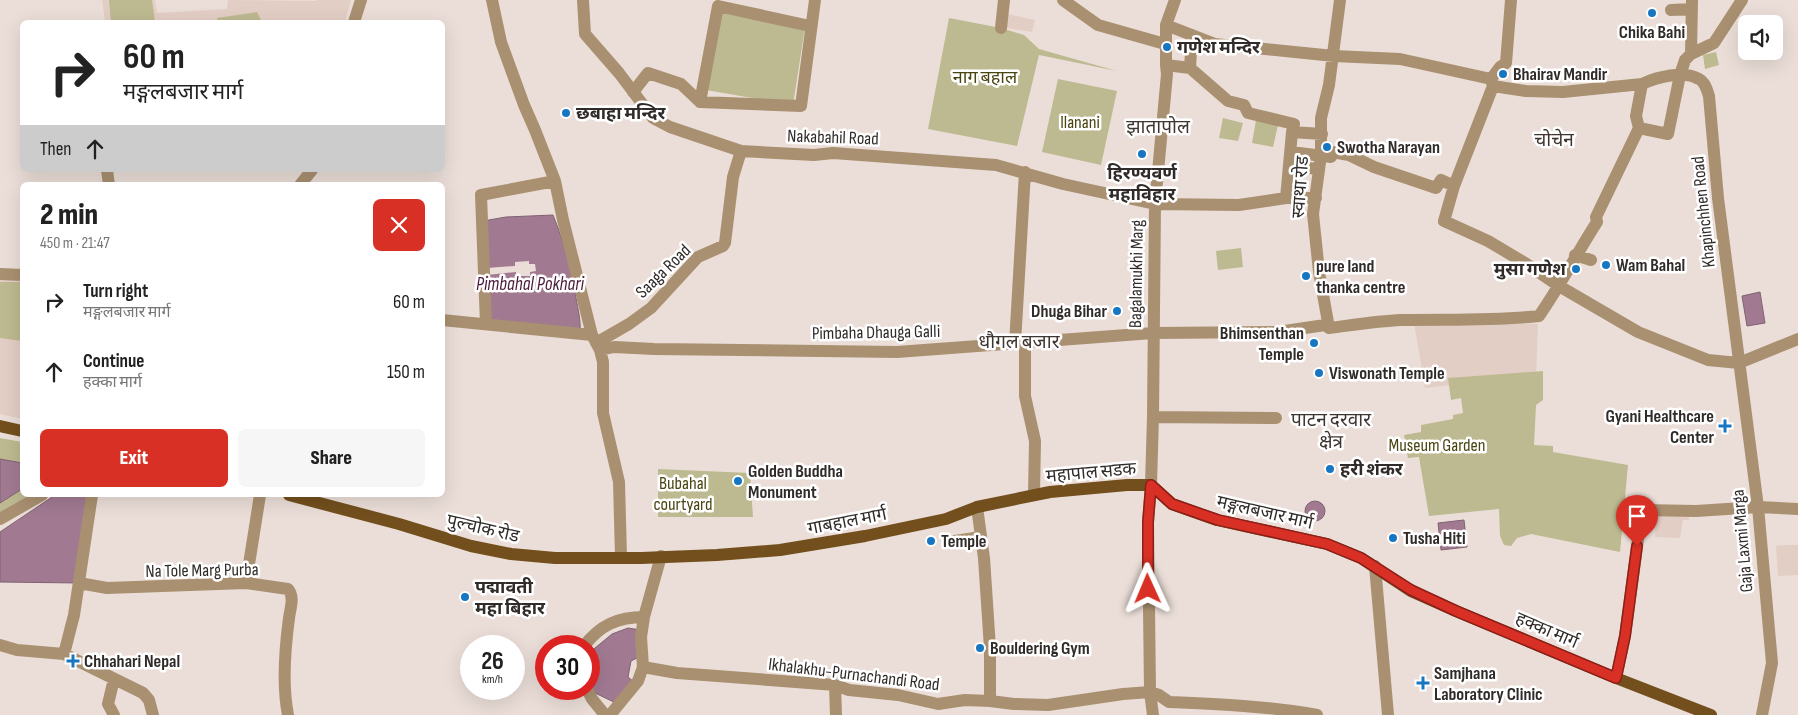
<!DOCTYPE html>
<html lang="en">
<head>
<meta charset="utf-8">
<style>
  :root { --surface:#fff; --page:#f6f6f6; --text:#222; --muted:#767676; --accent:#d93025 }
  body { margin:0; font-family:"Sofia Sans Condensed","Noto Sans Devanagari",sans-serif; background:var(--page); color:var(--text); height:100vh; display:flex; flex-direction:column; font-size:19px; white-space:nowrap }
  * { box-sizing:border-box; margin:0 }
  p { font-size:16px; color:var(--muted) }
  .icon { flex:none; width:28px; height:28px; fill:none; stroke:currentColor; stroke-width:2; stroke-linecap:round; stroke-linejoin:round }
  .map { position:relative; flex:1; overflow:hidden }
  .details { position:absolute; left:20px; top:182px; width:425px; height:315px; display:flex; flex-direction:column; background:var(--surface); border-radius:8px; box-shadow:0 5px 20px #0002 }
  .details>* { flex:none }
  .banner { position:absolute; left:20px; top:20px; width:425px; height:152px; border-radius:8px; box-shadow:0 5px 20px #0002; background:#fff; color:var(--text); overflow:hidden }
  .buttons { position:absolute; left:1738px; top:15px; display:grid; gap:10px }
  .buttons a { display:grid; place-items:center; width:45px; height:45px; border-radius:8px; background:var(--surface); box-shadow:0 5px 20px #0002; font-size:25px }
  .speed { position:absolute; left:460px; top:635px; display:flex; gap:10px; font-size:25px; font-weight:700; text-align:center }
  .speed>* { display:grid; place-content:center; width:65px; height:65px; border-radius:50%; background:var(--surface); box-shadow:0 5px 20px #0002; line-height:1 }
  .speed small { font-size:12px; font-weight:400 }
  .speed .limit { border:8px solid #d22; background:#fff; color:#111 }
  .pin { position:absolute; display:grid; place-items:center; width:42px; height:42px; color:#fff; margin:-51px -21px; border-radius:50% 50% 50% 0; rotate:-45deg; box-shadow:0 0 5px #0007 }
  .pin .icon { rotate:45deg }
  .me { position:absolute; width:55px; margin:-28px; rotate:359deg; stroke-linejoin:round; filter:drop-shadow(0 0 4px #0008) }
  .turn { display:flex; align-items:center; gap:18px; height:105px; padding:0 20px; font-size:22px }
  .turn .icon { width:65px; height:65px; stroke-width:2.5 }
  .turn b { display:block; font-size:35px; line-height:42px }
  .then { display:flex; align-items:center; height:48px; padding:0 20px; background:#0003; gap:10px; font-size:19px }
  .round { display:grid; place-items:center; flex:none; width:52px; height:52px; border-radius:8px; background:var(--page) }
  .overview { display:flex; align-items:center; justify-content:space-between; height:85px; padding:0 20px }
  h1 { font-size:30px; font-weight:800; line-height:38px }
  .button { display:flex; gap:10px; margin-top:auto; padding:10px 20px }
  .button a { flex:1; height:58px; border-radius:8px; background:var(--accent); color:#fff; font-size:20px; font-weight:800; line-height:58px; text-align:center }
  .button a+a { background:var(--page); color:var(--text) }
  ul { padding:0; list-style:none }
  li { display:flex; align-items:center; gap:15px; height:70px; padding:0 20px }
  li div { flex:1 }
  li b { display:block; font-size:19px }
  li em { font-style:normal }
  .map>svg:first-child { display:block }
  .built { fill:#e3cec5 }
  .green { fill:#bdba91 }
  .water { fill:#a17a92; stroke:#7f6272 }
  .pier { fill:#ebded8 }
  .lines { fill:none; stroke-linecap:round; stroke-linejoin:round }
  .minor { stroke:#a99071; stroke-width:12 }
  .major { stroke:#724f1d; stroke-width:12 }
  .route-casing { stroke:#8d1f18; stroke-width:12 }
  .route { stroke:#d93025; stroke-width:9 }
  .poi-dot { fill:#1776c2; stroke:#fff; stroke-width:2 }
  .labels { text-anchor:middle; stroke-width:5; stroke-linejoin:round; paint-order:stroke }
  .poi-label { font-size:18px; font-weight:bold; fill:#302b29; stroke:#fff; text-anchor:start }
  .park-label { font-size:18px; fill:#494410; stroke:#fff }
  .street-label { font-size:18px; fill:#302b29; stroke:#fff }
  .neighbourhood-label { font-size:19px; fill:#3e3430; stroke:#fff }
  .water-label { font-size:19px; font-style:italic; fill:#4b1a3c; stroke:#fff }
</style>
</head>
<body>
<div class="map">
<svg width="1798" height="715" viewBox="0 0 1798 715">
  <rect width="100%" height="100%" fill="#ebded8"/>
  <!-- built -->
  <path class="built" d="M102,0H155L157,13L227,9L228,0L316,1V0H351L345,22H105Z
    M1004,13L1035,20L1032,32L1001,27Z
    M0,277L22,278V419L0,414Z
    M1480,322L1538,324L1536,376L1425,388L1414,323Z
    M1656,510L1688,512L1689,520H1683L1680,538L1655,537Z
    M1785,545H1798V575L1778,576L1776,546Z"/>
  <!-- green -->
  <path class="green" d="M109,0H152L155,22H111Z
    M720,3L806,21L793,105L700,89Z
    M257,12L262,22H218L217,18Z
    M949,18L1001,28L1024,35L1039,49L1117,71L1039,55L1017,146L928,129Z
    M1716,52L1719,65L1705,69L1703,55Z
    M1058,79L1117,91L1101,165L1042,152Z
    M1223,118L1243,123L1238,141L1219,138Z
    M1256,120L1278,125L1273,147L1252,143Z
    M1241,248L1243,267L1218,270L1216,251Z
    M0,282H22V341L0,338Z
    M1543,371V400L1536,405L1534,445L1553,446V452L1628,465L1620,552L1531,534L1517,538L1511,546L1504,545L1500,536L1499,509L1429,516L1419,457L1408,458L1404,435L1421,432V425L1453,419V415L1463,413L1461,398L1451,400L1448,378Z
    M0,438L22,442V495H30L0,513Z
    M658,469L750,473L753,517H658Z"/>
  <!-- water -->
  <path class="water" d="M553,215C564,242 571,269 576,298C578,309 581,321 580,332L490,322L483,221L506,217Z
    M1760,292L1765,323L1747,326L1742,296Z
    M0,459L22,463V489L0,503Z
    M55,495H92L79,583L0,582V532Z
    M1305 511a10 10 0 1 1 20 0a10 10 0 1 1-20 0Z
    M1464,520L1467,547L1441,550L1438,523Z
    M628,628L641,630V656L631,661L628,677L634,682L618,704L593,692L589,653L612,634Z"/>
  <!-- pier -->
  <path class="pier" d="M529,261V264H535L536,271L530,272V276H516V272L487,275V268L515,266V262Z"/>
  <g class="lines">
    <!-- minor -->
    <path class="minor" d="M492,0L501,42L524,105L535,130L555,181L563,220L592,335L600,350L603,362V413L619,482L621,557
      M583,0L585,34L619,73L653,118L670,127L741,151L814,155L833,153L996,165L1063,184L1155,204L1239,205L1286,198H1316
      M1063,0L1098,25L1165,44
      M1175,0L1166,25V65L1190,68L1228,101L1244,105L1248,113L1294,124L1292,132L1322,134
      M1671,10L1692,9
      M354,22L361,0
      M1166,25L1215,44L1334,56L1400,59L1491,79
      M1001,28L1004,0
      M1691,54L1692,0
      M1190,68L1192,35
      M1491,79L1493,86L1526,91L1563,92L1642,84
      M1491,79L1500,67L1506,63L1511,0
      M1493,86L1454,186L1444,221L1488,241L1525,263L1559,286L1638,332L1708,360L1739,363L1798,339
      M633,92L648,73L681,84L700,102L801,106L815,0
      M700,102L718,6L810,26
      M1639,128L1636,116L1642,84C1657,77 1684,70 1699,79C1705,82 1707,90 1709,96L1718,198L1758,507L1772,663L1762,715
      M1639,128L1668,134L1680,75L1685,60L1691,54L1714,43L1742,0
      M1291,152L1331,157L1332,152L1349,155L1374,167L1436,188L1441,180L1454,186
      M1289,166L1319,169
      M107,170L109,185
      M300,185L312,170
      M1286,198L1292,132
      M1575,255L1591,260
      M0,274L22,275
      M442,320L592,335
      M486,324L481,195L555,181
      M1329,328L1319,272L1313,214L1321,155V118L1329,85L1340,0
      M596,343L629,324L651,308L698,257L723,246L725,243L733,177L741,151
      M1025,343V396L1035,441L1034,495
      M1015,344L1025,172
      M600,350L614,347L654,349L897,352L1153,333L1278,332L1325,325L1329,328C1353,325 1377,321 1401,320C1447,319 1493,321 1539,316C1560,286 1577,253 1597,222L1596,217L1639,128
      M1153,417L1276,418
      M977,507L984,558L990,648V701
      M0,519L42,495
      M955,541L981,537
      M1375,566L1388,715
      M79,583L107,588L246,583L288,589C295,597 290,609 289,618C285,648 282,685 288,715
      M246,583L260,495
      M0,645L17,650L64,654L74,615L92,495
      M584,646C600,625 618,617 644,617
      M64,654L143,693L149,700L153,715
      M643,667L677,673L835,685L849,690L898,695L938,704L965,700L990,701L1014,704L1048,705L1123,694L1150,692L1159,695L1169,702C1218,704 1268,706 1317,715
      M1616,678L1625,636L1642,510L1696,511L1758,507L1798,509
      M835,685L836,715
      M587,689L592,699L605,715
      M114,715L108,704L114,679
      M610,715L638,681L643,667L641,637L644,617L661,556
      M1153,715L1150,692L1148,522L1151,485L1153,417L1155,204L1167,74L1166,65"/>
    <!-- major -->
    <path class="major" d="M0,426L22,431
      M289,495L399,524L471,546L511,554L555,558H641L717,555L780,550L865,536L946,519L977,507L1050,492L1127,485H1151L1172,504L1217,520L1327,544L1361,558L1411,591L1456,611L1616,678L1711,715"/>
  </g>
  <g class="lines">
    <!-- route casing -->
    <g class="route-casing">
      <path id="route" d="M1148,589V522L1151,485L1172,504L1218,520L1327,544L1361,558L1411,590L1456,611L1616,678L1625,636L1637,546"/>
    </g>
    <!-- route -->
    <use href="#route" class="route"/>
  </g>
  <!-- markers -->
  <g class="poi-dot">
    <circle cx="1652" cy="13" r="5"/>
    <circle cx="1167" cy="47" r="5"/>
    <circle cx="1503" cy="74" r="5"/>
    <circle cx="566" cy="113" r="5"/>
    <circle cx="1327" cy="147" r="5"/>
    <circle cx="1142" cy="154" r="5"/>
    <circle cx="1606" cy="265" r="5"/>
    <circle cx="1576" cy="269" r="5"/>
    <circle cx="1306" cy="276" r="5"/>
    <circle cx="1117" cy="311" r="5"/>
    <circle cx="1314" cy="343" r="5"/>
    <circle cx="1319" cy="373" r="5"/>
    <path d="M1722.5 418.5h5v5h5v5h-5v5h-5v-5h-5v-5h5z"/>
    <circle cx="1330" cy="469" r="5"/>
    <circle cx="738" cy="481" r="5"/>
    <circle cx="1393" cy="538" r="5"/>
    <circle cx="931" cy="541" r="5"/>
    <circle cx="465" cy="597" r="5"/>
    <circle cx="980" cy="648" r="5"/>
    <path d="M70.5 653.5h5v5h5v5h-5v5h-5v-5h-5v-5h5z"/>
    <path d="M1420.5 675.5h5v5h5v5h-5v5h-5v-5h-5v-5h5z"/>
  </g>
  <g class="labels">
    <!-- poi labels -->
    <g class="poi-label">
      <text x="1652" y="38" text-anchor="middle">Chika Bahi</text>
      <text x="1177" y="53">गणेश मन्दिर</text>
      <text x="1513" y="80">Bhairav Mandir</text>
      <text x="576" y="119">छबाहा मन्दिर</text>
      <text x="1337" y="153">Swotha Narayan</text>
      <text x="1142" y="179" text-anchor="middle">हिरण्यवर्ण<tspan x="1142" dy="21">महाविहार</tspan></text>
      <text x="1616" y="271">Wam Bahal</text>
      <text x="1316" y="272">pure land<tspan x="1316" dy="21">thanka centre</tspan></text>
      <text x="1566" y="275" text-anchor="end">मुसा गणेश</text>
      <text x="1107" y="317" text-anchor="end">Dhuga Bihar</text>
      <text x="1304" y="339" text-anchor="end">Bhimsenthan<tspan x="1304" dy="21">Temple</tspan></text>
      <text x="1329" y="379">Viswonath Temple</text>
      <text x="1714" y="422" text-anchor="end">Gyani Healthcare<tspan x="1714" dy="21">Center</tspan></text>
      <text x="1340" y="475">हरी शंकर</text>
      <text x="748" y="477">Golden Buddha<tspan x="748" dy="21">Monument</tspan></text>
      <text x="1403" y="544">Tusha Hiti</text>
      <text x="941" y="547">Temple</text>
      <text x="475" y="593">पद्मावती<tspan x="475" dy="21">महा बिहार</tspan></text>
      <text x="990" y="654">Bouldering Gym</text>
      <text x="84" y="667">Chhahari Nepal</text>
      <text x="1434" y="679">Samjhana<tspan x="1434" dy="21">Laboratory Clinic</tspan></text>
    </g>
    <!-- park labels -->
    <g class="park-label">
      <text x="985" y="83">नाग बहाल</text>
      <text x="1080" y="128">Ilanani</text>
      <text x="1437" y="451">Museum Garden</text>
      <text x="683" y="489">Bubahal<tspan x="683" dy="21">courtyard</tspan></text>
    </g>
    <!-- street labels -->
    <g class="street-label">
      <text transform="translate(833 137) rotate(2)" y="6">Nakabahil Road</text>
      <text transform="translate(1300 187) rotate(-86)" y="6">स्वाथा रोड</text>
      <text transform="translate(1703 212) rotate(-96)" y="6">Khapinchhen Road</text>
      <text transform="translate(663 271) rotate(-44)" y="6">Saaga Road</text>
      <text transform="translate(1136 274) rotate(-89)" y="6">Bagalamukhi Marg</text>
      <text transform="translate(876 332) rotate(-1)" y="6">Pimbaha Dhauga Galli</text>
      <text transform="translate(1091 472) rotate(-5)" y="6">महापाल सडक</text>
      <text transform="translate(1265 512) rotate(13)" y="6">मङ्गलबजार मार्ग</text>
      <text transform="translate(847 521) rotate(-11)" y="6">गाबहाल मार्ग</text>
      <text transform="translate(483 528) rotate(13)" y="6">पुल्चोक रोड</text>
      <text transform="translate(1742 541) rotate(-95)" y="6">Gaja Laxmi Marga</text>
      <text transform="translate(202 570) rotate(-1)" y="6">Na Tole Marg Purba</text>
      <text transform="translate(1547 630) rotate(23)" y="6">हक्का मार्ग</text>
      <text transform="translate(854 674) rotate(7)" y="6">Ikhalakhu-Purnachandi Road</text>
    </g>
    <!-- neighbourhood labels -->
    <g class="neighbourhood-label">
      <text x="1158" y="133">झातापोल</text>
      <text x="1554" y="146">चोचेन</text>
      <text x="1019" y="348">धौगल बजार</text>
      <text x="1331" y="426">पाटन दरवार<tspan x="1331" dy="22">क्षेत्र</tspan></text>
    </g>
    <!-- water labels -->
    <g class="water-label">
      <text x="530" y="290">Pimbahal Pokhari</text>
    </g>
  </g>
</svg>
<div class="buttons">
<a><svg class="icon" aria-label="sound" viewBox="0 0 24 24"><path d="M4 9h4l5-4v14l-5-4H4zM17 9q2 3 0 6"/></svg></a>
</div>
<div class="speed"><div>26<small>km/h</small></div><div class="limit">30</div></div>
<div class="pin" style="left:1637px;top:546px;background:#d93025"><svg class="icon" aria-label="arrive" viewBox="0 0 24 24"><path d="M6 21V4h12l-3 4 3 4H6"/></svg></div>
<svg class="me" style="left:1148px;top:589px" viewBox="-20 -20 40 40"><path d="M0-17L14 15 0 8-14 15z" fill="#d93025" stroke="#fff" stroke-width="4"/></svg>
<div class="banner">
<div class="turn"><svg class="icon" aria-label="right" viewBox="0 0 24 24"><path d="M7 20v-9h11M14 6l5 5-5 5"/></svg><div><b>60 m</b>मङ्गलबजार मार्ग</div></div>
<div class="then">Then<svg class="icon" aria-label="ahead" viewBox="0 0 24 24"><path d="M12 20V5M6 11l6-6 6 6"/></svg></div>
</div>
<section class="details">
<div class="overview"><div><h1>2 min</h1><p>450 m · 21:47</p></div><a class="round" style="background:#d93025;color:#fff"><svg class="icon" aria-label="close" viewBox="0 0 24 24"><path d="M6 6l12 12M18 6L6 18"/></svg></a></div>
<ul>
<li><svg class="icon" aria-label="right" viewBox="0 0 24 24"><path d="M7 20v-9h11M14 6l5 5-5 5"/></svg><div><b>Turn right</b><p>मङ्गलबजार मार्ग</p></div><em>60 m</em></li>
<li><svg class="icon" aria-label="ahead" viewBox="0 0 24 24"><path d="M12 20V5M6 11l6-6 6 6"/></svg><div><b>Continue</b><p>हक्का मार्ग</p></div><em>150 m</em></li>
</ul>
<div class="button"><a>Exit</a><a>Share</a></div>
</section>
</div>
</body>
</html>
